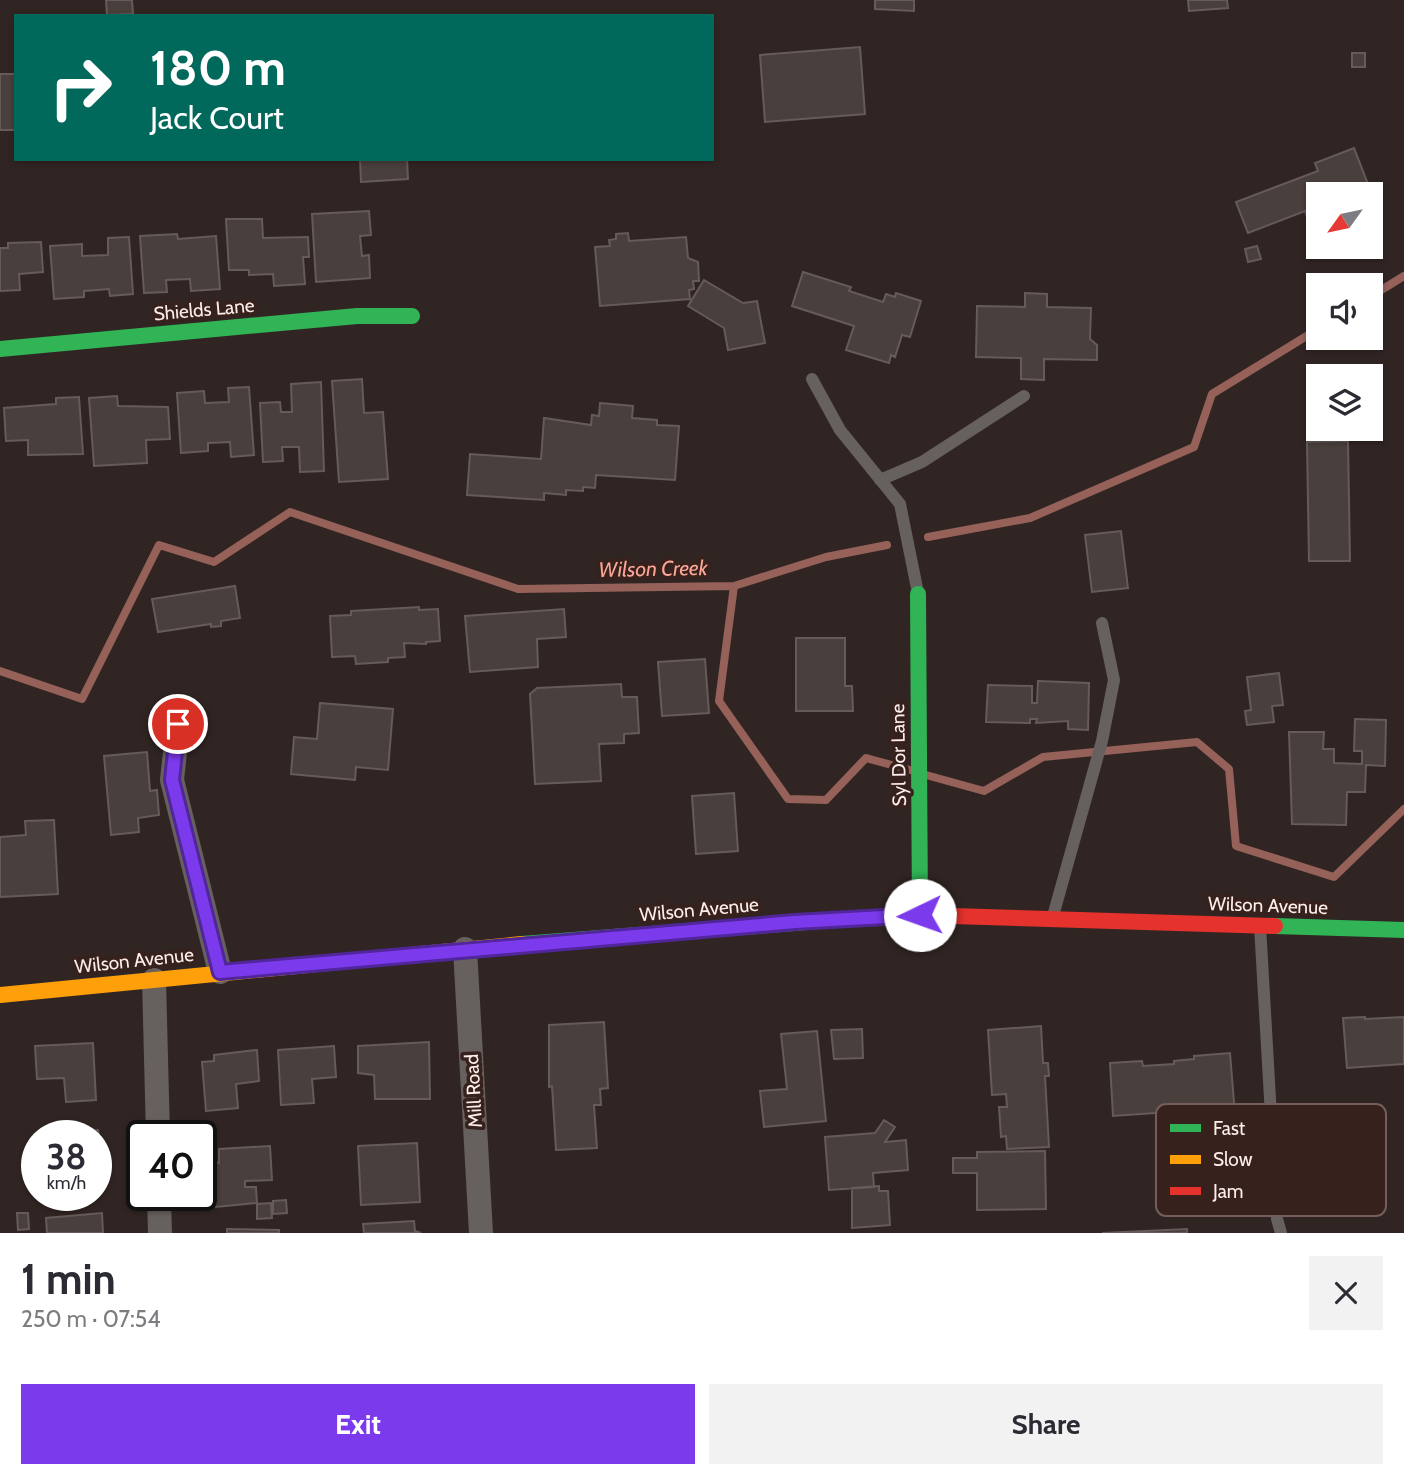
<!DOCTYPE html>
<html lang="en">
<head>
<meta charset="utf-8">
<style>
  :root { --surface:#fff; --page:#f2f2f3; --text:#2b2b33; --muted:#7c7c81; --accent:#7c3aed }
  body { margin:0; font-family:Cabin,sans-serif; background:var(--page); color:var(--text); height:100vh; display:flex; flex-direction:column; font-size:26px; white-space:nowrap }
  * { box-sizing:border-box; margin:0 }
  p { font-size:23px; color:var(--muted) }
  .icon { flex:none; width:38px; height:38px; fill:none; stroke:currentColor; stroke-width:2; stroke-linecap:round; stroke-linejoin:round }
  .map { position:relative; height:1233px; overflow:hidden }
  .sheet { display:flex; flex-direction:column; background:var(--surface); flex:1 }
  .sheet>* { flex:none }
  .banner { position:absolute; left:14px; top:14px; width:700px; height:147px; border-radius:0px; box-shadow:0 2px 5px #0004; background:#00695c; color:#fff; overflow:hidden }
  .needle { width:46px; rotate:237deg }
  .tools { position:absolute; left:1306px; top:182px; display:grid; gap:14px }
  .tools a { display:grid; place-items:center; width:77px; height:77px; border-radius:0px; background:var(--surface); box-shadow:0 2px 5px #0004; font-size:35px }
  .speed { position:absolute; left:21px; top:1120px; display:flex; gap:14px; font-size:35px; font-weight:700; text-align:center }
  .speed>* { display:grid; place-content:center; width:91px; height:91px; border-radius:50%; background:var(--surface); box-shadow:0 2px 5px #0004; line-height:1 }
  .speed small { font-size:18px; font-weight:400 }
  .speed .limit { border:4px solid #111; border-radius:10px; background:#fff; color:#111 }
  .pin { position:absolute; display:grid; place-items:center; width:60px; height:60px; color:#fff; margin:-30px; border:4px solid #fff; border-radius:50%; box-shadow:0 2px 7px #0007 }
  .me { position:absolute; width:77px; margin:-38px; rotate:267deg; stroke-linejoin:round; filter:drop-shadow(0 0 5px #0008) }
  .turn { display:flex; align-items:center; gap:24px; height:147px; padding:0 21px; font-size:32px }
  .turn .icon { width:91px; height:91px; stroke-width:2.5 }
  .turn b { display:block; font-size:49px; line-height:60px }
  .round { display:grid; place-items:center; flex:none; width:74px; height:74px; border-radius:0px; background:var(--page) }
  .summary { display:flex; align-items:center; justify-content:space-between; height:119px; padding:0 21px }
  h1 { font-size:42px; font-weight:700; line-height:52px }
  .primary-button { display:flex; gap:14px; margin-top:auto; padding:14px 21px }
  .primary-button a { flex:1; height:80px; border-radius:0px; background:var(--accent); color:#fff; font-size:28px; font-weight:700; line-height:80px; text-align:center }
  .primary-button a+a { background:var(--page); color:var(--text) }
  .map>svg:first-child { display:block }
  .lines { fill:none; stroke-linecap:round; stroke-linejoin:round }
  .stream { stroke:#956158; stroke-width:8 }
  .building { fill:#493f3d; stroke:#665b59; stroke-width:2 }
  .lane { stroke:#66605f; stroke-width:12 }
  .street { stroke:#66605f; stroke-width:24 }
  .fast { stroke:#30b455; stroke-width:16 }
  .slow { stroke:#ff9f0a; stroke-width:16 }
  .jam { stroke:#e5322d; stroke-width:16 }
  .route-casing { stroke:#51269a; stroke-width:18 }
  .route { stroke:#7c3aed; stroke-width:12 }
  .labels { text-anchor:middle; stroke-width:7; stroke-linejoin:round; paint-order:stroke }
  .street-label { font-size:19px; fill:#feeeeb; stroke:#37211d }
  .water-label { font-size:21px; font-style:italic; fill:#fba697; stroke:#37211d }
  .key { fill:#37211d; stroke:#735e5b; stroke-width:2 }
  .key-label { font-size:19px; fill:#feeeeb }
</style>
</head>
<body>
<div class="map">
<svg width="1404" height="1233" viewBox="0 0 1404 1233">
  <rect width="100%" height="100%" fill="#312523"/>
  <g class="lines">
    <!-- stream -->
    <path class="stream" d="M1370,297L1404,276
      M928,537L1030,518L1194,447L1212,394L1318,329
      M734,586L826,557L887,545
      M0,671L82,699L159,545L214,562L290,512L518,589L734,586L719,701L788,799L826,800L866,758L910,770
      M926,775L984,791L1043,757L1197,742L1229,769L1236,846L1334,877L1404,809"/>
  </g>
  <!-- building -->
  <path class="building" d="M106,0H132L133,14L107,15Z
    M875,0H914V11L875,9Z
    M1188,0H1227L1228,8L1189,11Z
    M860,47L865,114L765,122L760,55Z
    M1352,53H1365V67H1352Z
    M0,74H16V130H0Z
    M1354,148L1376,205L1370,207V194H1318V213L1307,217L1305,211L1248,233L1236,202L1318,171L1315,163Z
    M360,159H407L408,179L361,182Z
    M369,211L371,235L360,236L362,256L369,255L370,278L316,282L312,214Z
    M226,219H262L263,238L308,237L309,257H303L305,284L274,286L273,274L249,275V270H229Z
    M628,233L629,241L686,237L688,258L698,262L699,281H693L694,289L689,290L690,299L600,306L595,247L610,246L609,240L616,239V234Z
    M177,234L178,239L216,236L220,289L191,291L190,279L166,280L167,292L144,293L140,236Z
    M129,237L133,294L110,296L109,289L84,291V297L54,299L50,246L82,244V256L108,255V238Z
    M41,242L43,272L19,274L20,290L0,291V248H8V243Z
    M1257,246L1261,259L1248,262L1245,249Z
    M803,272L851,287L849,291L883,302L886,294L895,297L896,293L921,301L910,337L902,335L895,357L891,355L889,363L846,350L854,326L792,306Z
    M704,280L743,303L757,301L765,343L728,350L724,328L688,306Z
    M1025,293L1047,294V307L1091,308L1090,339L1097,345V360L1044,359V380L1021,379V358L976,357L977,306L1025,307Z
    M362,379L364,413L383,412L388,479L339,482L332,381Z
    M321,382L324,471L300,472L299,447H282L283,461L263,462L260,403L280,402L281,412H292L291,384Z
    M249,387L254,455L231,457L230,442L208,443V451L181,453L177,393L204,391L205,403L229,402L228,388Z
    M117,396L118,406L168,407L170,439L146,440L147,463L94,466L89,398Z
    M79,397L83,454L28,455V440L6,441L4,408L56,404V398Z
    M600,403L633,406L632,418L657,420V425L679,426L675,480L596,475L595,488L583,487V491L566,490V495L544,493V500L467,495L470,454L541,459L544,418L591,425L592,415L599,416Z
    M1348,441L1350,561H1309L1307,442Z
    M1121,531L1128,588L1092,592L1085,535Z
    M235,586L240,618L221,621V626L211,627V624L158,632L152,599Z
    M419,607V610L438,609L440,641L426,642V644L404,643L405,657L388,658V662L356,664L355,656L332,657L330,616L351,615V611Z
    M564,609L566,637L537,639L538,667L470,672L465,616Z
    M796,638H845V686H852L853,711H796Z
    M705,659L709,713L662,716L658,662Z
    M1279,673L1283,705L1272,706L1274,722L1247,725L1245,711L1251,710L1247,677Z
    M1038,681L1089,683L1088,730L1068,729V721L1036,723L1037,719H1030V723L986,722L988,685L1032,686V703H1037Z
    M621,684L622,697H637L639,733L624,734V743L599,744L601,781L535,784L530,694L537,688Z
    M320,703L393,709L388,770L356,767L355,780L291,774L294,737L317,739Z
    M1355,719L1386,720L1385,766L1366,765L1365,792H1347L1346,825L1292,824L1289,732H1324L1323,749H1334V763L1362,764V751H1354Z
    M147,752L150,791L157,790L159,815L138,818L139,832L111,835L104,756Z
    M734,793L738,851L696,854L692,796Z
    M54,820L58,894L0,897V837L26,835L25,821Z
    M1365,1017V1019L1404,1017V1064L1347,1068L1343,1018Z
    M604,1022L608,1088L600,1089L601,1105H594L597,1148L556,1150L552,1086L549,1087V1025Z
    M1041,1026L1043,1063H1048L1049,1076H1045L1049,1147L1007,1149L1006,1136L1001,1137L999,1107H1007L1006,1094L992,1095L988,1030Z
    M862,1029L863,1058L834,1059L831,1030Z
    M817,1031L826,1121L764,1127L760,1091L787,1089L781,1034Z
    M429,1042L430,1099H375L374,1075L358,1073V1046Z
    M93,1043L96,1100L66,1102L64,1078L37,1079L35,1046Z
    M334,1046L336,1077L312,1079L314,1103L281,1105L278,1050Z
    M257,1050L259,1081L236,1084L238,1108L206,1111L202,1062L214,1061V1055Z
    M1230,1053L1238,1152L1188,1156L1184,1111L1113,1116L1110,1063L1142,1061L1143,1066L1174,1064V1061L1194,1059V1056Z
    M884,1120L895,1127L885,1142L906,1140L908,1170L873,1173L874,1187L829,1190L825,1137L875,1133Z
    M208,1123L209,1136H188L187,1124Z
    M98,1130L100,1158H97L96,1176V1136H69L68,1132Z
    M417,1143L420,1202L361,1205L358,1146Z
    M270,1146L272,1180L245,1181V1187H256L257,1203L216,1207L215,1162L219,1163V1149Z
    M1045,1151L1046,1209L977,1210V1173H953V1158H977V1152Z
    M879,1186V1191H888L890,1225L852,1228V1188Z
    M286,1200L287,1213L273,1214V1201Z
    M271,1203L272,1218L257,1219V1204Z
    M17,1213H28L29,1229L18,1230Z
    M102,1213L103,1233H47L46,1218Z
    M414,1221L415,1231L421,1233H364L363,1224Z
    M227,1229L279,1230V1233H227Z
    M1187,1229V1233H1102Z"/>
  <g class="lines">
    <!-- lane -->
    <path class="lane" d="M812,379L840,430L900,504L918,593
      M880,480L922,462L1024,396
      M1053,916L1102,741L1114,680L1102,623
      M1260,926L1277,1219L1281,1233"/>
    <!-- street -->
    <path class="street" d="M178,724L172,780L220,972
      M465,949L481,1233
      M154,980L158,1136
      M159,1195L160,1233"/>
    <!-- fast -->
    <path class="fast" d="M0,349L357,316H412
      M918,594L920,915
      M1275,926L1404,930
      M522,944L860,918"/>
    <!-- slow -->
    <path class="slow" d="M0,995L522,944"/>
    <!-- jam -->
    <path class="jam" d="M860,918L920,915L1275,926"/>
  </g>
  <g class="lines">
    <!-- route casing -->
    <g class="route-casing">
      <path id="route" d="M178,724L172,780L220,972L795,922L920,915"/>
    </g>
    <!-- route -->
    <use href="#route" class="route"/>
  </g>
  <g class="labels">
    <!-- street labels -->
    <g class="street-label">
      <text transform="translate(204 309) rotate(-5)" y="7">Shields Lane</text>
      <text transform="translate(898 755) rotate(-91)" y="7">Syl Dor Lane</text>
      <text transform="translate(1268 905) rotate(2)" y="7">Wilson Avenue</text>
      <text transform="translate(699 909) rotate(-5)" y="7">Wilson Avenue</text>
      <text transform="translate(134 960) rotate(-6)" y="7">Wilson Avenue</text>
      <text transform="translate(473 1091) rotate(-93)" y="7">Mill Road</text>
    </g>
    <!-- water labels -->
    <g class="water-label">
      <text transform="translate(653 569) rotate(-1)" y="7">Wilson Creek</text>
    </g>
  </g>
  <!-- legend -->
  <rect x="1156" y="1104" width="230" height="112" rx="10" class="key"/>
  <rect x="1170" y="1124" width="31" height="8" fill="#30b455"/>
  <rect x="1170" y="1155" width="31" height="9" fill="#ff9f0a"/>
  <rect x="1170" y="1187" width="31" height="8" fill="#e5322d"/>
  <g class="key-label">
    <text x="1213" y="1135">Fast</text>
    <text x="1213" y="1166">Slow</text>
    <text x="1213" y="1198">Jam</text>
  </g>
</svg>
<div class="tools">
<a><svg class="needle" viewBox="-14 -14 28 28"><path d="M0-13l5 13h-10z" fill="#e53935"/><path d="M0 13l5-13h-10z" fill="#7c7c81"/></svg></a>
<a><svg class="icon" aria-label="sound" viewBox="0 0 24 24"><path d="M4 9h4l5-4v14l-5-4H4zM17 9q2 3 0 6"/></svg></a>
<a><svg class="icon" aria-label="layers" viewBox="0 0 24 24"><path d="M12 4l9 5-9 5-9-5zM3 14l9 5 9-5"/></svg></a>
</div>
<div class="speed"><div>38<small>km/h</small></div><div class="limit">40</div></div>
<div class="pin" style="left:178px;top:724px;background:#d93025"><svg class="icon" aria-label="arrive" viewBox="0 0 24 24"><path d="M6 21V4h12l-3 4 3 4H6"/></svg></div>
<svg class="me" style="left:920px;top:915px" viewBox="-20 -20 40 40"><circle r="19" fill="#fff"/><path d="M0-13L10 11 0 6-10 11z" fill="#7c3aed"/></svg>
<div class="banner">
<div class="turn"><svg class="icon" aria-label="right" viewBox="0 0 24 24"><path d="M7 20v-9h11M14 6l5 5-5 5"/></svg><div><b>180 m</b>Jack Court</div></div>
</div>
</div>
<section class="sheet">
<div class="summary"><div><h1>1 min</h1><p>250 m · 07:54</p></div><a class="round"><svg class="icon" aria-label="close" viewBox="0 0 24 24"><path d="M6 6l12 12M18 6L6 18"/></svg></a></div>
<div class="primary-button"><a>Exit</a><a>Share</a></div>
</section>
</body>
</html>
